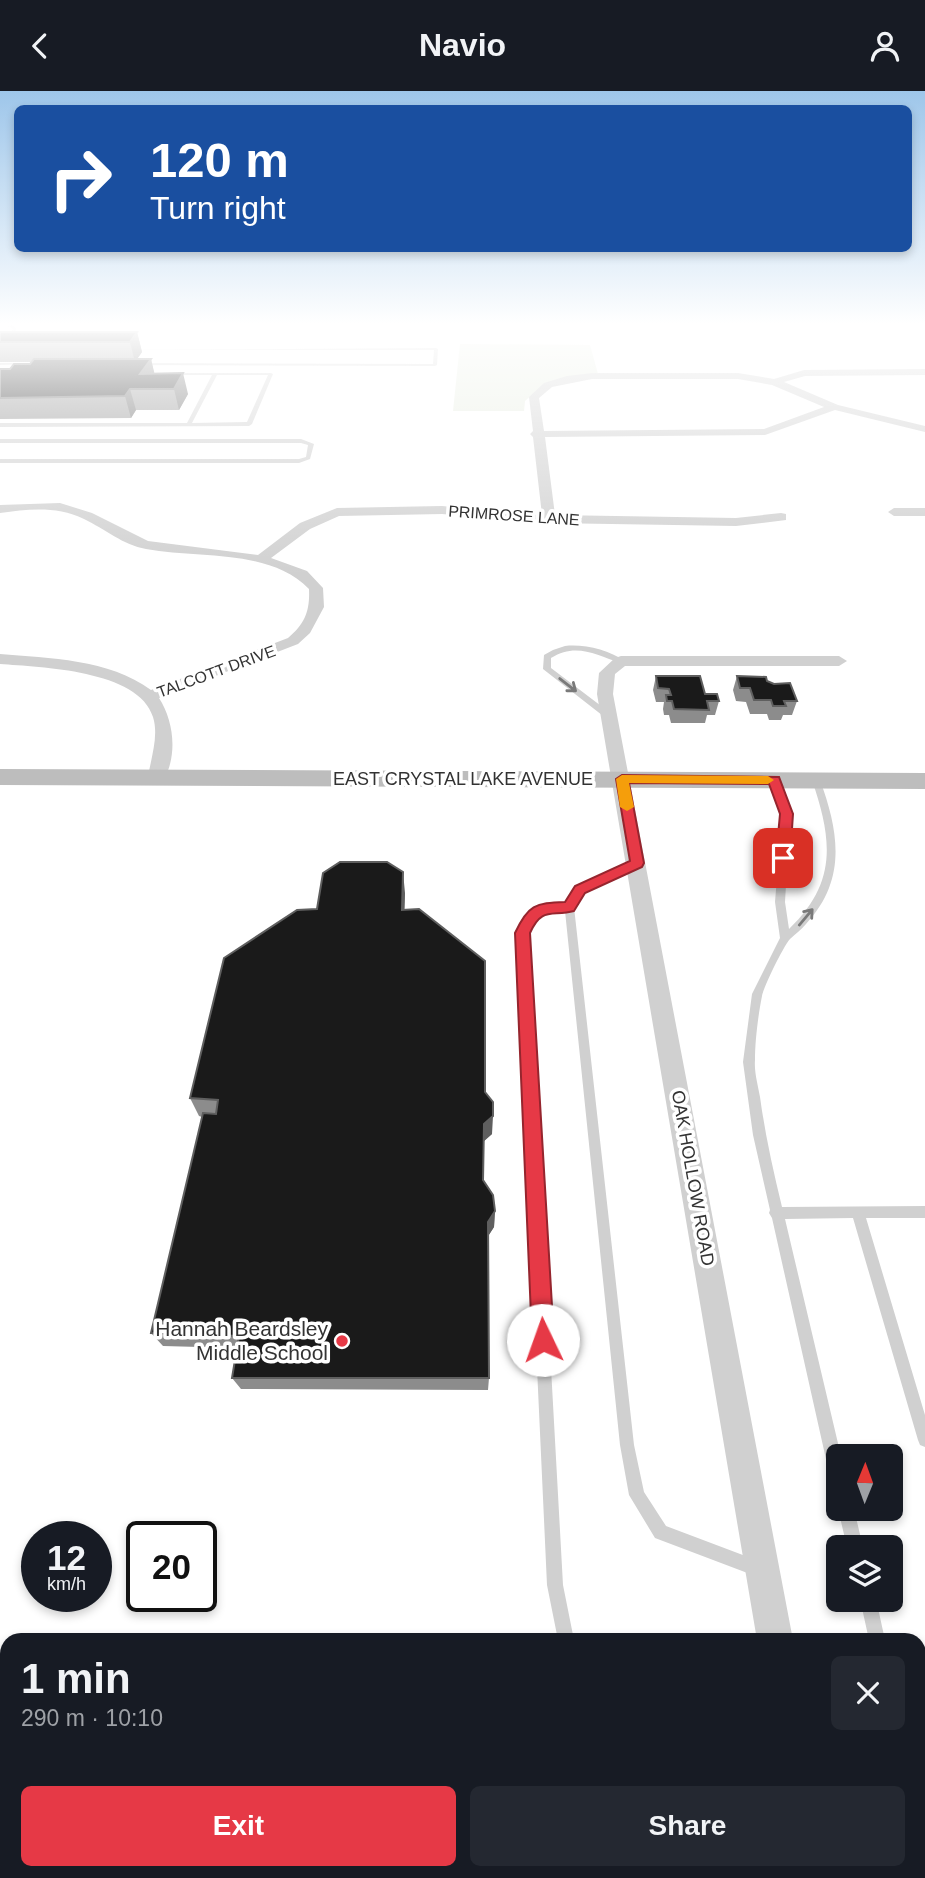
<!DOCTYPE html>
<html lang="en">
<head>
<meta charset="utf-8">
<style>
  :root { --surface:#171b24; --page:#242831; --text:#f1f3f6; --muted:#9ea1a6; --accent:#e63946 }
  body { margin:0; font-family:Helvetica,sans-serif; background:var(--page); color:var(--text); height:100vh; display:flex; flex-direction:column; font-size:26px; white-space:nowrap }
  * { box-sizing:border-box; margin:0 }
  p { font-size:23px; color:var(--muted) }
  .icon { flex:none; width:38px; height:38px; fill:none; stroke:currentColor; stroke-width:2; stroke-linecap:round; stroke-linejoin:round }
  .map { position:relative; flex:1; overflow:hidden }
  .panel { position:absolute; left:0px; top:1542px; width:926px; height:247px; display:flex; flex-direction:column; background:var(--surface); border-radius:21px 21px 0 0; box-shadow:0 4px 10px #0003 }
  .panel>* { flex:none }
  .top-card { position:absolute; left:14px; top:14px; width:898px; height:147px; border-radius:10px; box-shadow:0 4px 10px #0003; background:#1a4fa0; color:#fff; overflow:hidden }
  .needle { width:46px; rotate:1deg }
  .fabs { position:absolute; left:826px; top:1353px; display:grid; gap:14px }
  .fabs a { display:grid; place-items:center; width:77px; height:77px; border-radius:10px; background:var(--surface); box-shadow:0 4px 10px #0003; font-size:35px }
  .speed { position:absolute; left:21px; top:1430px; display:flex; gap:14px; font-size:35px; font-weight:700; text-align:center }
  .speed>* { display:grid; place-content:center; width:91px; height:91px; border-radius:50%; background:var(--surface); box-shadow:0 4px 10px #0003; line-height:1 }
  .speed small { font-size:18px; font-weight:400 }
  .speed .limit { border:4px solid #111; border-radius:10px; background:#fff; color:#111 }
  .pin { position:absolute; display:grid; place-items:center; width:60px; height:60px; color:#fff; margin:-30px; border-radius:14px; box-shadow:0 4px 10px #0006 }
  .me { position:absolute; width:77px; margin:-38px; rotate:357deg; stroke-linejoin:round; filter:drop-shadow(0 0 5px #0008) }
  .turn { display:flex; align-items:center; gap:24px; height:147px; padding:0 21px; font-size:32px }
  .turn .icon { width:91px; height:91px; stroke-width:2.5 }
  .turn b { display:block; font-size:49px; line-height:60px }
  .round { display:grid; place-items:center; flex:none; width:74px; height:74px; border-radius:10px; background:var(--page) }
  .headline { display:flex; align-items:center; justify-content:space-between; height:119px; padding:0 21px }
  h1 { font-size:42px; font-weight:700; line-height:52px }
  .action { display:flex; gap:14px; margin-top:auto; padding:14px 21px }
  .action a { flex:1; height:80px; border-radius:10px; background:var(--accent); color:#fff; font-size:28px; font-weight:700; line-height:80px; text-align:center }
  .action a+a { background:var(--page); color:var(--text) }
  header { display:flex; justify-content:space-between; align-items:center; height:91px; padding:0 21px; background:var(--surface); font-size:32px; font-weight:700 }
  .map>svg:first-child { display:block }
  .green { fill:#e6ecdf }
  .lines { fill:none; stroke-linecap:round; stroke-linejoin:round }
  .lane { fill:#d0d0d0; fill-rule:evenodd }
  .street { fill:#d0d0d0; fill-rule:evenodd }
  .secondary { fill:#bdbdbd; fill-rule:evenodd }
  .wall { fill:#8c8c8c }
  .shaded-wall { fill:#5f5f5f }
  .building { fill:#1a1a1a; stroke:#5f5f5f; stroke-width:2 }
  .oneway { stroke:#7a7a7a }
  .route { fill:#e63946; stroke:#96252e; stroke-width:2 }
  .slow { fill:#f59e0b }
  .poi-dot { fill:#e63946; stroke:#fff; stroke-width:2.5 }
  .labels { text-anchor:middle; stroke-width:7; stroke-linejoin:round; paint-order:stroke }
  .far-street-label { font-size:16px; fill:#333; stroke:#fff }
  .street-label { font-size:18px; fill:#333; stroke:#fff }
  .near-poi-label { font-size:21px; fill:#333; stroke:#fff; text-anchor:end }
</style>
</head>
<body>
<header><svg class="icon" aria-label="back" viewBox="0 0 24 24"><path d="M15 5l-7 7 7 7"/></svg>Navio<svg class="icon" aria-label="person" viewBox="0 0 24 24"><circle cx="12" cy="8" r="4"/><path d="M4 21q1-7 8-7t8 7"/></svg></header>
<div class="map">
<svg width="925" height="1787" viewBox="0 0 925 1787">
  <rect width="100%" height="100%" fill="#fff"/>
  <!-- green -->
  <path class="green" d="M460,253L590,254L598,283L544,293L525,310L524,320H453Z"/>
  <g class="lines">
    <!-- lane -->
    <path class="lane" d="M7,234H12L16,237V241L0,248V245L12,240L13,238Z
      M436,257L438,258L437,274L435,275L138,274L136,273L138,272L433,273L434,259H127Z
      M0,272H27L29,273L0,274Z
      M170,282H271L273,283L252,333L249,335L0,336V332H187L212,284H172ZM217,284H268L247,331L192,332Z
      M0,348H301L314,353L310,368L299,372H0V368H299L306,366L308,354L301,352H0Z
      M565,555C585,553 608,559 625,570L621,572C596,564 576,551 551,567V577L613,624V628H607L543,578L544,564L553,559Z
      M774,686L778,689L790,724L785,811L789,838C838,791 832,748 812,689L813,687H819L820,689C839,741 847,789 806,833C801,839 795,843 790,848C783,856 764,895 762,905C758,925 755,950 755,969C754,981 758,994 760,1006C765,1043 773,1079 782,1116L925,1115V1127H866L925,1324V1356L920,1354L918,1349L853,1127L785,1128L841,1365H838V1394L833,1391L830,1386L772,1127L769,1122L770,1119L753,1044L743,971L752,903L780,847L775,811L782,724L770,689Z
      M637,769L640,770L642,772L640,774L583,801L574,816L634,1354L644,1401L666,1435L764,1472L766,1478L764,1484L758,1486L655,1447L629,1404L620,1354L565,820C545,820 536,824 527,842L563,1494L574,1549H558L547,1494L517,842C530,817 539,814 566,813L577,797Z
      M838,1418H854L863,1456H847Z
      M860,1508H876L885,1549H869Z
      M919,1711L925,1713V1755L919,1753Z
      M645,1782H664L665,1787H645Z"/>
    <!-- street -->
    <path class="street" d="M925,278V284L805,285L784,291L838,314L925,335V341L835,319L765,344L545,346L555,424L736,427L781,422L786,423V429L736,435L549,432L442,423L339,425L310,438L271,467L307,480L323,497L324,516L310,542L298,553L159,607C174,630 178,665 163,690H151L148,686C151,667 159,645 153,626C139,579 40,576 0,573V563C49,567 109,568 151,599L288,547C305,533 310,520 309,498C269,457 199,468 146,458C123,454 105,438 84,428C57,415 29,418 0,422V414L60,412L92,422L148,450L258,464L300,432L337,417L442,415L542,424L533,346L530,343L533,340L529,306L544,292L567,285L592,282H738L774,288L804,279ZM592,288H738L772,294L824,316L764,338L544,340L539,307L552,296Z
      M925,417V425H894L888,421L894,417Z
      M621,565H839L847,570L839,575H625L615,583L613,603L793,1549H757L597,603L599,582L615,567Z
      M794,1782H836L837,1787H795Z"/>
    <!-- secondary -->
    <path class="secondary" d="M0,678L925,682V698L0,694Z"/>
  </g>
  <!-- wall -->
  <path class="wall" d="M0,241H137L142,261L137,268H151L154,282L188,303L179,319H136L131,327L0,328V278H10L30,273L31,271H0Z
    M656,585L705,603L719,610L715,624H707L705,632H671L669,624H664L663,618L664,611H656L653,599Z
    M737,585L767,590L797,610L792,624H783L781,629H769L767,623H750L746,611L736,610L733,599Z
    M405,802L404,819L485,1001L492,1043L484,1050L483,1089L495,1120L494,1136L488,1145L489,1287L488,1299L241,1298L232,1287L237,1257L163,1255L151,1242L202,1026L199,1025L190,1007L317,818Z"/>
  <!-- shaded-wall -->
  <path class="shaded-wall" d="M137,241L142,261L135,271L130,251Z
    M151,268L156,289L140,283Z
    M183,282L188,303L179,319L174,298Z
    M130,298L136,319L131,327L125,305Z
    M403,781L405,802L404,839L402,819Z
    M493,1025L492,1043L483,1051L484,1033Z
    M495,1120L494,1136L487,1147L488,1131Z"/>
  <!-- building -->
  <path class="building" d="M0,241H137L130,251H0Z
    M34,268H151L140,283L183,282L174,298H130L125,305L0,307V278H10L14,273H30Z
    M656,585H700L705,603H717L719,610H707L709,619L674,618L672,610H667L666,604H671L669,598L658,597Z
    M737,585L766,586L767,590L774,593L790,592L797,610H784L786,615H773L771,609H754L750,597H740Z
    M340,771H387L403,781L402,819L419,818L485,870V1001L493,1011V1025L484,1033L483,1089L493,1104L495,1120L488,1131L489,1287H232L239,1245L151,1242L203,1022L216,1023L218,1009L190,1007L224,867L297,819L317,818L323,782Z"/>
  <!-- one-way arrows -->
  <defs><path id="oneway-shaft" d="M-6 0H5M1.5-3L5.5 0L1.5 3" fill="none" stroke-width="1.6" stroke-linecap="round" stroke-linejoin="round" transform="scale(1.75)"/></defs>
  <g class="oneway">
    <use href="#oneway-shaft" transform="translate(568 594) rotate(38)"/>
    <use href="#oneway-shaft" transform="translate(806 826) rotate(-50)"/>
  </g>
  <!-- sky -->
  <linearGradient id="sky" x2="0" y2="1"><stop stop-color="#9ec6ea"/><stop offset="0.48" stop-color="#fff"/><stop offset="1" stop-color="#fff" stop-opacity="0"/></linearGradient>
  <rect width="925" height="484" fill="url(#sky)"/>
  <!-- route -->
  <path class="route" d="M622,684L779,686L793,723L790,767L783,772L776,767L780,723L769,693L629,692L644,772L642,776L585,802L574,820C552,826 542,815 530,842L554,1249L551,1257L543,1260L536,1257L532,1249L515,842C528,814 535,812 565,811L575,795L630,770L616,688Z"/>
  <!-- slow -->
  <path class="slow" d="M622,684L768,685L774,689L768,693L629,692L634,716L627,720L620,716L616,688Z"/>
  <!-- markers -->
  <circle class="poi-dot" cx="342" cy="1250" r="7"/>
  <g class="labels">
    <!-- far-street labels -->
    <g class="far-street-label">
      <text transform="translate(514 424) rotate(4)" y="6">PRIMROSE LANE</text>
      <text transform="translate(216 580) rotate(-20)" y="6">TALCOTT DRIVE</text>
    </g>
    <!-- street labels -->
    <g class="street-label">
      <text x="463" y="694">EAST CRYSTAL LAKE AVENUE</text>
      <text transform="translate(693 1087) rotate(80)" y="6">OAK HOLLOW ROAD</text>
    </g>
    <!-- near-poi labels -->
    <g class="near-poi-label">
      <text x="328" y="1245">Hannah Beardsley<tspan x="328" dy="24">Middle School</tspan></text>
    </g>
  </g>
</svg>
<div class="fabs">
<a><svg class="needle" viewBox="-14 -14 28 28"><path d="M0-13l5 13h-10z" fill="#e53935"/><path d="M0 13l5-13h-10z" fill="#9ea1a6"/></svg></a>
<a><svg class="icon" aria-label="layers" viewBox="0 0 24 24"><path d="M12 4l9 5-9 5-9-5zM3 14l9 5 9-5"/></svg></a>
</div>
<div class="speed"><div>12<small>km/h</small></div><div class="limit">20</div></div>
<div class="pin" style="left:783px;top:767px;background:#d93025"><svg class="icon" aria-label="arrive" viewBox="0 0 24 24"><path d="M6 21V4h12l-3 4 3 4H6"/></svg></div>
<svg class="me" style="left:543px;top:1249px" viewBox="-20 -20 40 40"><circle r="19" fill="#fff"/><path d="M0-13L10 11 0 6-10 11z" fill="#e63946"/></svg>
<div class="top-card">
<div class="turn"><svg class="icon" aria-label="right" viewBox="0 0 24 24"><path d="M7 20v-9h11M14 6l5 5-5 5"/></svg><div><b>120 m</b>Turn right</div></div>
</div>
<section class="panel">
<div class="headline"><div><h1>1 min</h1><p>290 m · 10:10</p></div><a class="round"><svg class="icon" aria-label="close" viewBox="0 0 24 24"><path d="M6 6l12 12M18 6L6 18"/></svg></a></div>
<div class="action"><a>Exit</a><a>Share</a></div>
</section>
</div>
</body>
</html>
